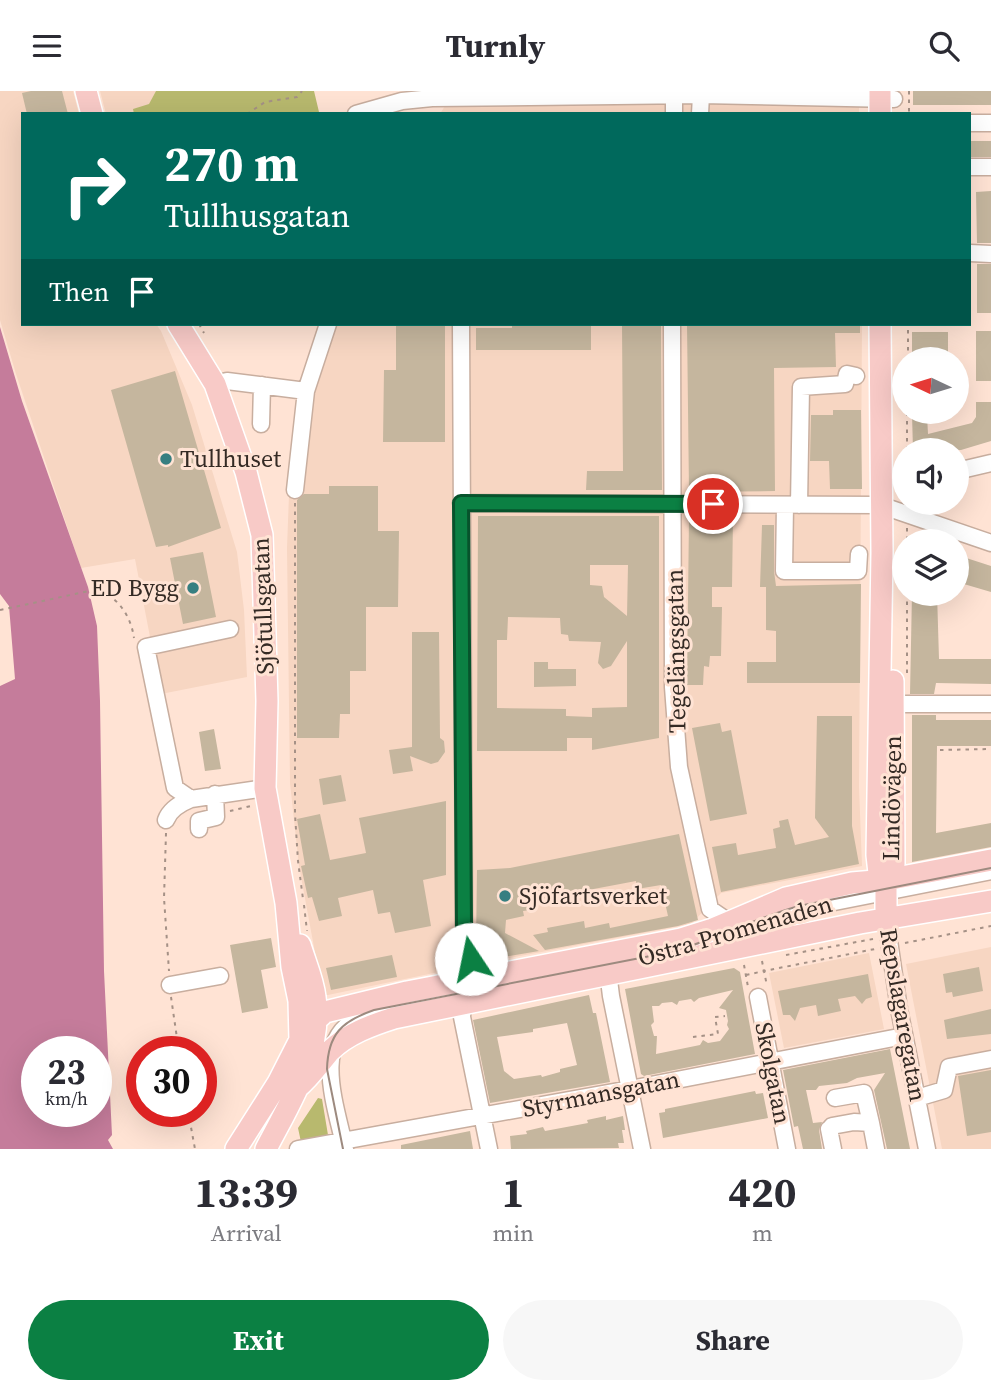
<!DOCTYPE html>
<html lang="en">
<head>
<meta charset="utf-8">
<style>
  :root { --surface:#fff; --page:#f7f7f7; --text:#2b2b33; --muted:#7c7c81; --accent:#0b8043 }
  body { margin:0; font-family:"Source Serif 4",serif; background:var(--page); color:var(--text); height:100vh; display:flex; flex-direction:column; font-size:26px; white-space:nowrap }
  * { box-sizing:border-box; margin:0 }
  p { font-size:23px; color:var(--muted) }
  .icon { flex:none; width:38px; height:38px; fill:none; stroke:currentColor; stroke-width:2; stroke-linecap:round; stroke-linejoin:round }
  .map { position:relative; height:1058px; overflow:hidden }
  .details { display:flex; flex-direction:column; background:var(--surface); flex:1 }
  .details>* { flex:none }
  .top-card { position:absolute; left:21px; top:21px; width:950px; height:214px; border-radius:0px; box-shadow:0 7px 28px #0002; background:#00695c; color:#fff; overflow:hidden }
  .needle { width:46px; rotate:274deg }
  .buttons { position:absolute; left:892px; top:256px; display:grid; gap:14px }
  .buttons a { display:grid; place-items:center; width:77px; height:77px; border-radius:50%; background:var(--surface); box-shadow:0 7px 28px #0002; font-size:35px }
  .speed { position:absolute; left:21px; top:945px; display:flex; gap:14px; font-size:35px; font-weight:700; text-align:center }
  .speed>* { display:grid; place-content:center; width:91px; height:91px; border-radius:50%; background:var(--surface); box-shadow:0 7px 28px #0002; line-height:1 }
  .speed small { font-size:18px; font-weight:400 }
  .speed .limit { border:10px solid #d22; background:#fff; color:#111 }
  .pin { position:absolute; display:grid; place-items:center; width:60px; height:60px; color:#fff; margin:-30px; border:4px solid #fff; border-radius:50%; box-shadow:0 2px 7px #0007 }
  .me { position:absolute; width:77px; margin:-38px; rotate:349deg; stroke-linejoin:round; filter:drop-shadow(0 0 5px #0008) }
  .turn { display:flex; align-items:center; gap:24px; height:147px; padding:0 28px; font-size:32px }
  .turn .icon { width:91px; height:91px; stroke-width:2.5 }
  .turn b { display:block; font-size:49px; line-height:60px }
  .then { display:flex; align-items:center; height:66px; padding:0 28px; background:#0003; gap:14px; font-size:26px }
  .eta { display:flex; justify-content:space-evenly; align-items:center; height:119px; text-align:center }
  .eta b { font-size:42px; font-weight:700; line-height:49px }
  .button { display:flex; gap:14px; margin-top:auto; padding:14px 28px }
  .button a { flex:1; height:80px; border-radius:42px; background:var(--accent); color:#fff; font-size:28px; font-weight:700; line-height:80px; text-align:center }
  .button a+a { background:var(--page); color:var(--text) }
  header { display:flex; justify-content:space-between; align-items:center; height:91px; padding:0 28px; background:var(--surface); font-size:32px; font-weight:700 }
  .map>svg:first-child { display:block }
  .built { fill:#f7d6c2 }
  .forest { fill:#b8b96e }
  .water { fill:#c57c9b; fill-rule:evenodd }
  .building { fill:#c5b69e; fill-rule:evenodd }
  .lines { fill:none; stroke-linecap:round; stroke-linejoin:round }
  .minor-casing { stroke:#c8ae9f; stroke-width:19 }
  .major-casing { stroke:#fff; stroke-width:24 }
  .path { stroke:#a59186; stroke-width:2; stroke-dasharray:3.5 5; stroke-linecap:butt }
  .minor { stroke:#fff; stroke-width:16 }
  .major { stroke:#f8cac7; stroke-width:21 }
  .tram { stroke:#9d8a7f; stroke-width:2 }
  .route-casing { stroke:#07532c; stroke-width:18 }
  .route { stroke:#0b8043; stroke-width:12 }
  .poi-dot { fill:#377f81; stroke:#ffe3d4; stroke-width:2.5 }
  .labels { text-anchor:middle; stroke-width:6; stroke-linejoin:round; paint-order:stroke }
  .poi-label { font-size:24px; fill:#342a24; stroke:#ffe3d4; text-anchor:start }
  .street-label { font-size:24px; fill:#342a24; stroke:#ffe3d4 }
</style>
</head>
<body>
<header><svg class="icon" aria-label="menu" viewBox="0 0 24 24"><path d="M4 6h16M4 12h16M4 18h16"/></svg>Turnly<svg class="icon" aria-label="search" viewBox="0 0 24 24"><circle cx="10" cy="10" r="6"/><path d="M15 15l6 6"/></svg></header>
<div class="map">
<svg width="991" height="1058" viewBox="0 0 991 1058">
  <rect width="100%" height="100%" fill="#ffe3d4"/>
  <!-- built -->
  <path class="built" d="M0,0H73L79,23H23V233H156L161,240L192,314L237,461L244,519L247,586L161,603L135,468L81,477L16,283L0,229Z
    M100,0H156L149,14L134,18V23H106Z
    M454,0H859V23H440Z
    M323,233H862L859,696L862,775L721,802L691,833L482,872L323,905L299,775L290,692L287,457L289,404L296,329Z
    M991,856V1058H942L906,873Z
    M869,862L884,938L784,957L769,882Z"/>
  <!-- forest -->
  <path class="forest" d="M156,0H314L319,21L134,23L133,18L149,13Z
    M318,1007L322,1008L328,1044L301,1051L298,1037Z"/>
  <!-- water -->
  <path class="water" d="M0,236L22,310L88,496L97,535L100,610L104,880L112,1044L108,1049L113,1058H0V595L15,588L9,515L0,503ZM37,961H96V1020H37Z"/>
  <!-- building -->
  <path class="building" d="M31,0H62L68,23H27L22,2Z
    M913,0H991V14H913Z
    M970,50H991V66H970Z
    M991,100V152H977L976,101Z
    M977,173H991V222H977Z
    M396,233H445V351H383L384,279H396Z
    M512,233H591V259H476V237H512Z
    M622,233H661L662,399H586L587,380H623Z
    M687,233H860V242H835L836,276L774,277L775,400L689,401Z
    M976,240H991V290H976Z
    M912,241H948V264H912Z
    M175,280L221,437L168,456V454L156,456L111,299Z
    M976,311H991V350L961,359H913L912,323L927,324L928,343L972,332L976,326Z
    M833,319H861L862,398H830L829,370H810L811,324H833Z
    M329,395H378V440H399L398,516H366V580H350V623H340L339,647H297V409L304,403H329Z
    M478,425H659V647L592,659V647H567V660H477ZM590,474H628L627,525L604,506L602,495L590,494ZM508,526L560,527L561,543L568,544L569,550L601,551L598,572L603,578L611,575L627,550V616L592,617V626L566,625V618L497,617V549H507Z
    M689,426L733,427L732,496H712V516H722L721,565H710L709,576L704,575L703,594H687Z
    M762,434H774V480L776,495L861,493L860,592H747V571H776V540L766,539V496H760Z
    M203,461L216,526L183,533L170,467Z
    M957,464L991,475V501L957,491Z
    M912,502H937L939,568H991V593L936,592L934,603H910Z
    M412,541H439L440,647L444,650L445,661L438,671L431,673L410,665L413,680L393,683L389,659L412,656Z
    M534,571H548V578H576V595L534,596Z
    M912,624H936V629H991V655H937L936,742L991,732V756L912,771Z
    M817,625H852V735L859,773L721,801L712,756L736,752L738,764L776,757L773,738L780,736L779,730L788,728L795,754L829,746L815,727Z
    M720,632L722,641L731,639L747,723L710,730L692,637Z
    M214,638L221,678L205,680L199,641Z
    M341,684L346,710L323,714L319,688Z
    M446,710V784L423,789L431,835L395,842L390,821L378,823L373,799L338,807L342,825L319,830L312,806L308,807L301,775L305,774L297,728L320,723L330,769L366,762L359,727Z
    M679,743L698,829L678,835L545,859L533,844L548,841L547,837L584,830L585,837L609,832L610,837L668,825L661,794L637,798L636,790L530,810L531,819L523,820L524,825L506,829L505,842L539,860L497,867L476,854L477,779L510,777Z
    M271,847L276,876L261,879L268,917L242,922L230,854Z
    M392,864L397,886L331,899L326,877Z
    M979,876L983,900L953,906L952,901L946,902L943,883Z
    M734,877L740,881L755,963L644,985L641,983L625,898ZM733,899L719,917L726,919L728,930L727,934L729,938L720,950L708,952L703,949L700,954L656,963L657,945H654L651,934L654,931L652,915H659L662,912L672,911L677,914L679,910L691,908L694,911L699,907Z
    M868,883L872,906L866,908L862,913L855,905L838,908L841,920L818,925L816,914L800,917L795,930L790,924H783L778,900Z
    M589,904L593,922H596L610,991L490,1012L473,929ZM567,932L577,974L560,978V981L542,986L541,984L514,988L504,980L497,946L533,941V938Z
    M991,918V943L947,948L944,929Z
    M890,958L910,1058H887L874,999L885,982L857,987L847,992L819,995L816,999H806L813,1032L822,1031L819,1039L822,1058H803L798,1035L794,1036L783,979Z
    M991,979V1041L967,1045L958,985Z
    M755,1000L756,1003L763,1002L768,1027L663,1047L659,1022L665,1021V1018Z
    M606,1025V1029L623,1025L625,1039H622L624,1052H618L619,1057L511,1058L510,1045L527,1043L526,1040L543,1036L545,1040L588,1032L587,1029Z
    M470,1040L473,1058H401V1054Z"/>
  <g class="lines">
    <!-- minor casing -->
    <g class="minor-casing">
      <path id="minor" d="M356,23L402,10L432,7L701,4L894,8
        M674,23V4
        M700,23L701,4
        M970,32H991
        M970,76H991
        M970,162L991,163
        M672,233L673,596L679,676L710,818L729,831
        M215,293L227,290L306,300L328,233
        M261,333L262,294
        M957,380L991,372
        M295,399L306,300
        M461,412L880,414L991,452
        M785,414L784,480H858L859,463
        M799,414L801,296L845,293L847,283L856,285
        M893,613H991
        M191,708L175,697L146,556L230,538
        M166,729C170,718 181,712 191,708L265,697
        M199,738V730L216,726L215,703
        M886,829L899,918L927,1058
        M683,860L799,818L991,780
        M607,873L611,905L642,1058
        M459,891L464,836L461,233
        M170,894L220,885
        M758,906L787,1058
        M463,912L462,926L489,1058
        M835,1007L864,1002L871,1032
        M917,1007L944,999L949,976L991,968
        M832,1035L854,1031L871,1032L876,1058
        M829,1038L833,1058
        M298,1058L630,998L904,945
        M345,1058C337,1018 311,951 357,928C371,921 386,920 400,917"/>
    </g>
    <!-- major casing -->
    <g class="major-casing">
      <path id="major" d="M86,0L92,23
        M880,23V0
        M178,233L215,293L246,381L262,444L267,610L265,697L286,812L292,876L299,910L300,949
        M880,233L882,462L877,764L879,782L886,789
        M886,789L894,773L893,590
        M886,829V789
        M297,997C310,986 319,973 330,960C347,943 372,934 394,927L860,832L991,810
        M236,1058L278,992L305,939L325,921L407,901L681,848L713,838L786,807L852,792L886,789L991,769
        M266,1058C290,1011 323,962 315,906C313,888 305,871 300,854"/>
    </g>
    <!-- path -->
    <path class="path" d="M909,0V23
      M247,23L265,11L297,6L302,0
      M199,233L204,242
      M908,268V233
      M907,359V320
      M295,412V723L298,770L303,808
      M907,437V450
      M907,502V582
      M0,519L94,499C117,503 131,525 134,547
      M940,659L991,658
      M230,720L251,715
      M166,742L164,807L169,880
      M304,814L307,840
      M905,852L991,835
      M786,864L873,848
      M762,870L764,880L875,858
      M744,874L748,896
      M746,884L764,880L767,895
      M171,906L179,961
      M693,946L718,943L715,926L725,925
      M188,1020L195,1058"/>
    <!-- minor -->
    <use href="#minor" class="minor"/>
    <!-- major -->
    <use href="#major" class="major"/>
    <!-- tram -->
    <path class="tram" d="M343,1058L327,978C328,943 342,930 374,919L671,861C715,849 755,827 799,815L991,777"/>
  </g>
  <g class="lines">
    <!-- route casing -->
    <g class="route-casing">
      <path id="route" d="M471,868L464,836L461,412L713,413"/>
    </g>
    <!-- route -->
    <use href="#route" class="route"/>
  </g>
  <!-- markers -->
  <g class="poi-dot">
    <circle cx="166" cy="368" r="7"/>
    <circle cx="193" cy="497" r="7"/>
    <circle cx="505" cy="805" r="7"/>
  </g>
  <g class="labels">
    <!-- poi labels -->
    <g class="poi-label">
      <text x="180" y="376">Tullhuset</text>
      <text x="179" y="505" text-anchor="end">ED Bygg</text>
      <text x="519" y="813">Sjöfartsverket</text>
    </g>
    <!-- street labels -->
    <g class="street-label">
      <text transform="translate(263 515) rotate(-92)" y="8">Sjötullsgatan</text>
      <text transform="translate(676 560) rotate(-91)" y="8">Tegelängsgatan</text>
      <text transform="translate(892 707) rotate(-89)" y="8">Lindövägen</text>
      <text transform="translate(735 840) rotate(-16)" y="8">Östra Promenaden</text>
      <text transform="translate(903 924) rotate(80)" y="8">Repslagaregatan</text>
      <text transform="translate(773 982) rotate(79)" y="8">Skolgatan</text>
      <text transform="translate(601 1003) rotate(-11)" y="8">Styrmansgatan</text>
    </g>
  </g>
</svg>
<div class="buttons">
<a><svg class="needle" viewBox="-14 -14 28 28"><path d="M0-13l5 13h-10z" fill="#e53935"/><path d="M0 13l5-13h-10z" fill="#7c7c81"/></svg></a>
<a><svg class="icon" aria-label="sound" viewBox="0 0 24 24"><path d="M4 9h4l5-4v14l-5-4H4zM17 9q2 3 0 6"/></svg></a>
<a><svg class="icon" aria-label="layers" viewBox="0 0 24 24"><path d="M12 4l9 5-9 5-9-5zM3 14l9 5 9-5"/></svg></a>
</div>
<div class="speed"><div>23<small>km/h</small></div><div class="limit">30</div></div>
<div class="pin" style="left:713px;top:413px;background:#d93025"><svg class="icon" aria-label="arrive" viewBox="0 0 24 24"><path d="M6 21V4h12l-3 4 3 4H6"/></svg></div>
<svg class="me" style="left:471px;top:868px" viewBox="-20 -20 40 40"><circle r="19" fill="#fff"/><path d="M0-13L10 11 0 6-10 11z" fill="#0b8043"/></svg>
<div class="top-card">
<div class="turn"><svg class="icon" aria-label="right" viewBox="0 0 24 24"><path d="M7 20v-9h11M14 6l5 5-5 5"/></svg><div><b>270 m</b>Tullhusgatan</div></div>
<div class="then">Then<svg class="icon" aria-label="arrive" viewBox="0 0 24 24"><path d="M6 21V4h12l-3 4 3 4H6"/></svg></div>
</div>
</div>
<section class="details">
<div class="eta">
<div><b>13:39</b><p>Arrival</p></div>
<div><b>1</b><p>min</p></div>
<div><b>420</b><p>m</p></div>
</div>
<div class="button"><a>Exit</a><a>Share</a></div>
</section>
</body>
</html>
